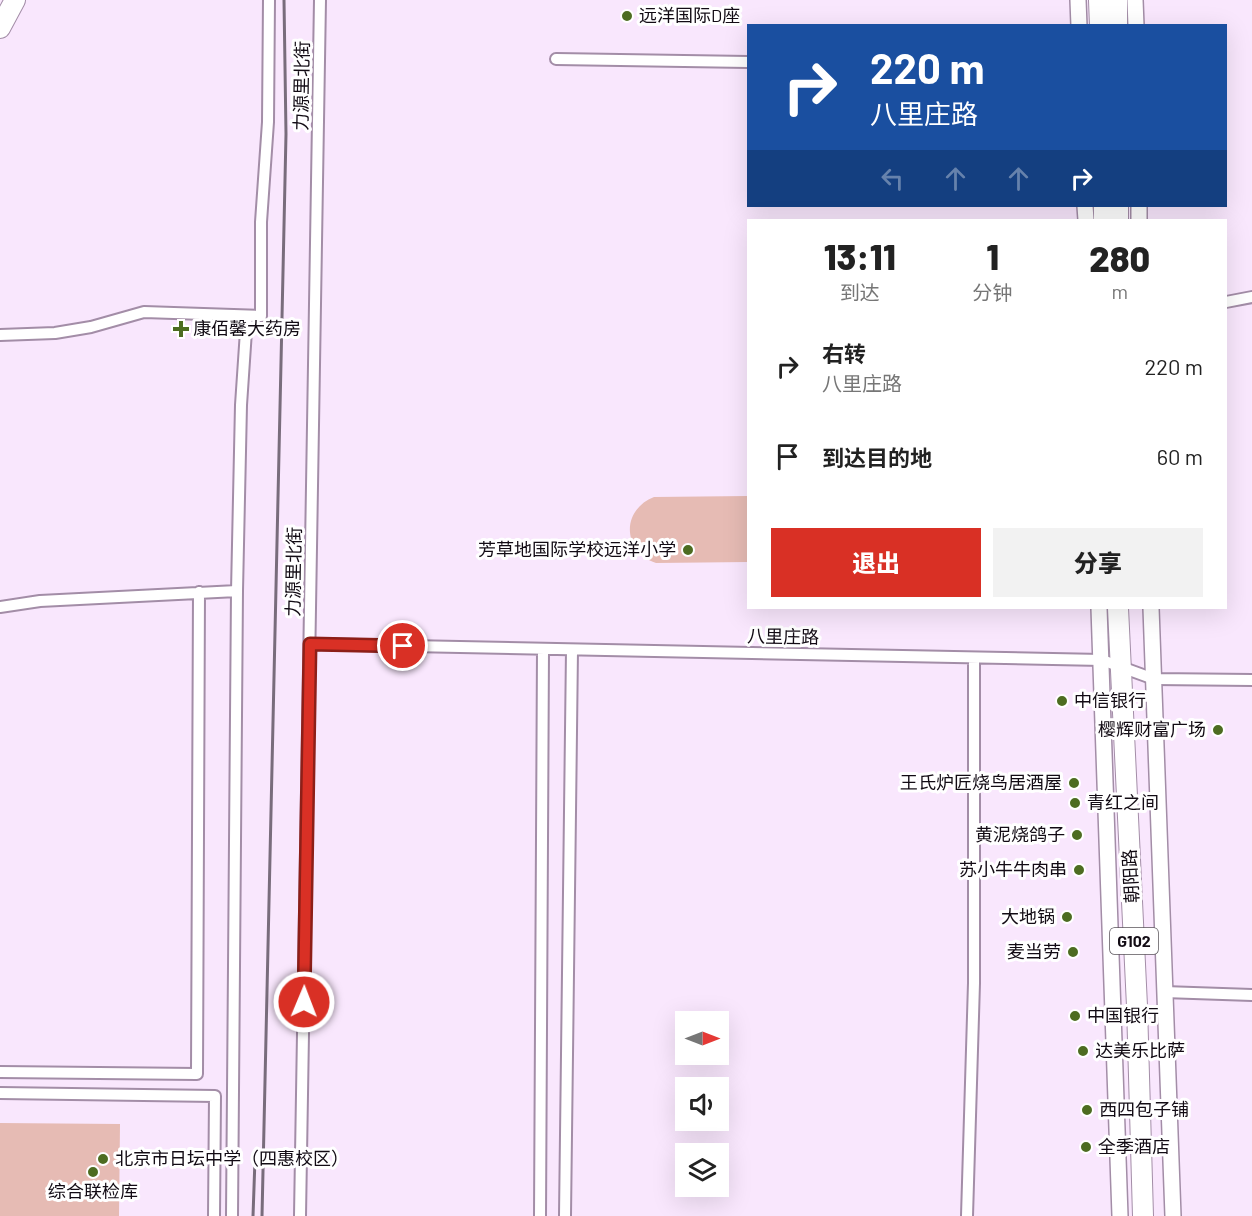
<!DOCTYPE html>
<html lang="zh">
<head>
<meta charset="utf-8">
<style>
  :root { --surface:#fff; --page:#f2f2f2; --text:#222; --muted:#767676; --accent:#d93025 }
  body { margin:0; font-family:Barlow,"Noto Sans SC",sans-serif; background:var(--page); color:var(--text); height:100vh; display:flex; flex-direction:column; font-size:22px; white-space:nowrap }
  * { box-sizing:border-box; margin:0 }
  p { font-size:20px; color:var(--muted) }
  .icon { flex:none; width:33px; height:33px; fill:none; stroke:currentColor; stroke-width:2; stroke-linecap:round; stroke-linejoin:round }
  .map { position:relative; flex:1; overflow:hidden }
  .sheet { position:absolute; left:747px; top:219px; width:480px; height:390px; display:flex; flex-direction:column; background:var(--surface); border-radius:0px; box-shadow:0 6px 24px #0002 }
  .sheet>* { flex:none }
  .guide { position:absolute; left:747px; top:24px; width:480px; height:183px; border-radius:0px; box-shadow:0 6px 24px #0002; background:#1a4fa0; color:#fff; overflow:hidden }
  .needle { width:39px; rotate:90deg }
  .tools { position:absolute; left:675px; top:1011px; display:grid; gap:12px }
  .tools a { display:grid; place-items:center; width:54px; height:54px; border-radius:0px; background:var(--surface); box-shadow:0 6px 24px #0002; font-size:30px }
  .pin { position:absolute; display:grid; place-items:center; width:51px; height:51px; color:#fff; margin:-26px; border:3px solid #fff; border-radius:50%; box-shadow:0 2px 6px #0007 }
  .me { position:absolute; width:66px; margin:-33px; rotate:1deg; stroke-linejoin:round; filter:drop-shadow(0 0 4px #0008) }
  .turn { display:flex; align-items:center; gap:21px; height:126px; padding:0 24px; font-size:27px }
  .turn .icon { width:78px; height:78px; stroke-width:2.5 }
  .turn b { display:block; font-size:42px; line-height:51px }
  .lanes { display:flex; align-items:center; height:57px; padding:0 24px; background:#0003; justify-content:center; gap:30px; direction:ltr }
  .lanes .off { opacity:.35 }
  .eta { display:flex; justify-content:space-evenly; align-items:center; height:102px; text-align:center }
  .eta b { font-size:36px; font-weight:800; line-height:42px }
  .primary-button { display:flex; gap:12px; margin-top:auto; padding:12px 24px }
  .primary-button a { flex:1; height:69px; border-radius:0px; background:var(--accent); color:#fff; font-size:24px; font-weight:800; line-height:69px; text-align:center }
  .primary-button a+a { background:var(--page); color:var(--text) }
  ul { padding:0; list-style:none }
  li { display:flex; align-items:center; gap:18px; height:90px; padding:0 24px }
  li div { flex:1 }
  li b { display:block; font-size:22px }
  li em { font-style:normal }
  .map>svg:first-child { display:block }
  .green { fill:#e6bbb4 }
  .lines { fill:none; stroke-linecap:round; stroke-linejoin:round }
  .street-casing { stroke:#a38da7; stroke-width:14 }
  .secondary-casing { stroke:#a38da7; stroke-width:18 }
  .highway-casing { stroke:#a38da7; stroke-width:22 }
  .street { stroke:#fff; stroke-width:10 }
  .secondary { stroke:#fff; stroke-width:15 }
  .highway { stroke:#fff; stroke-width:20 }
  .rail { stroke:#796d7c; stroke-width:3 }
  .route-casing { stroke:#8d1f18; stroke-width:15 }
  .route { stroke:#d93025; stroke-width:10 }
  .poi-dot { fill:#4d6c21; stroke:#fff; stroke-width:2 }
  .labels { text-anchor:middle; stroke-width:6; stroke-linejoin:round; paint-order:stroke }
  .shield { fill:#fff; stroke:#59545a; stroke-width:1.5 }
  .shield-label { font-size:16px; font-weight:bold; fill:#120b14 }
  .poi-label { font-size:18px; fill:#120b14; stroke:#fff; text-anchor:start }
  .street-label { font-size:18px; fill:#120b14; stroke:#fff }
</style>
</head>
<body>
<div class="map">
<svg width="1252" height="1216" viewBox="0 0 1252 1216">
  <rect width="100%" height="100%" fill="#f9e7fd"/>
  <!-- green -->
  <path class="green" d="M748,496V562L656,563C622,551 621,510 654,497Z
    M0,1123L120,1124L119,1216H0Z"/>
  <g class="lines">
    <!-- street casing -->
    <g class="street-casing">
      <path id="street" d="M556,59L748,62
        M1226,302L1252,297
        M0,335L55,333L91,327L144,312L261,316V222L268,122L269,0
        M0,607L40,601L237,591
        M310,644L1102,660L1154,679L1252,680
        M1164,992L1252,995
        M0,1072L197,1074L199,592
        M0,1093L215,1096L214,1216
        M232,1216L237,591L241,405L247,316
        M300,1216L320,0
        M540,1216L543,650
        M565,1216L572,650
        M967,1216L974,983V658"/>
    </g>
    <!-- secondary casing -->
    <g class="secondary-casing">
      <path id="secondary" d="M1078,0L1079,26
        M1135,0L1136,26
        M1085,206L1086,220
        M1139,206V220
        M1099,608L1120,1216
        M1151,608L1173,1216"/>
    </g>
    <!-- highway casing -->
    <g class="highway-casing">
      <path id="highway" d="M1099,0L1100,26
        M1117,0V26
        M0,28L15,0
        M1104,206V220
        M1118,206V220
        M1118,608L1137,1006L1143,1216"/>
    </g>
    <!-- street -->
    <use href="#street" class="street"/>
    <!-- secondary -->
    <use href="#secondary" class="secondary"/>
    <!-- highway -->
    <use href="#highway" class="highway"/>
    <!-- rail -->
    <path class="rail" d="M253,1216L255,1159
      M262,1216L282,318L286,134L284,0"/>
  </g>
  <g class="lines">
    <!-- route casing -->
    <g class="route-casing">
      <path id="route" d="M304,1002L310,644L403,646"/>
    </g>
    <!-- route -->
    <use href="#route" class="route"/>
  </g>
  <!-- markers -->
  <g class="poi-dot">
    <circle cx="627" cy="16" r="6"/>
    <path d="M178 320h6v6h6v6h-6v6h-6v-6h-6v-6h6z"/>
    <circle cx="688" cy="550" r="6"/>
    <circle cx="1062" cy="701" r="6"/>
    <circle cx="1218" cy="730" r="6"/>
    <circle cx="1074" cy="783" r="6"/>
    <circle cx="1075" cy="803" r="6"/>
    <circle cx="1077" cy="835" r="6"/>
    <circle cx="1079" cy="870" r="6"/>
    <circle cx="1067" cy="917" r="6"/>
    <circle cx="1073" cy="952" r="6"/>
    <circle cx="1075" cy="1016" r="6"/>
    <circle cx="1083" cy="1051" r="6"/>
    <circle cx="1087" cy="1110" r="6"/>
    <circle cx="1086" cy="1147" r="6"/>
    <circle cx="103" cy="1159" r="6"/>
    <circle cx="93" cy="1172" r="6"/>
  </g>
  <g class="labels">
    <!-- shield labels -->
    <rect class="shield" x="1110" y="928" width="48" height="26" rx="4.5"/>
    <g class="shield-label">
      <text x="1134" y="947">G102</text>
    </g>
    <!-- poi labels -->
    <g class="poi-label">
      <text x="639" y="22">远洋国际D座</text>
      <text x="193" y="335">康佰馨大药房</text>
      <text x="676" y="556" text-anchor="end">芳草地国际学校远洋小学</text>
      <text x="1074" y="707">中信银行</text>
      <text x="1206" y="736" text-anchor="end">樱辉财富广场</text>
      <text x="1062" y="789" text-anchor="end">王氏炉匠烧鸟居酒屋</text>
      <text x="1087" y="809">青红之间</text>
      <text x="1065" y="841" text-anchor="end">黄泥烧鸽子</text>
      <text x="1067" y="876" text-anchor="end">苏小牛牛肉串</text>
      <text x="1055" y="923" text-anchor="end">大地锅</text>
      <text x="1061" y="958" text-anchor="end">麦当劳</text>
      <text x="1087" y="1022">中国银行</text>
      <text x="1095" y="1057">达美乐比萨</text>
      <text x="1099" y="1116">西四包子铺</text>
      <text x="1098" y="1153">全季酒店</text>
      <text x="115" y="1165">北京市日坛中学（四惠校区）</text>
      <text x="93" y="1198" text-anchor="middle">综合联检库</text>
    </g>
    <!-- street labels -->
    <g class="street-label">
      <text transform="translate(302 86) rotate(-89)" y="6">力源里北街</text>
      <text transform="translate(294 572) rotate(-89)" y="6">力源里北街</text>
      <text transform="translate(783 637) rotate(1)" y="6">八里庄路</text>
      <text transform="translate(1131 876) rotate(-93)" y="6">朝阳路</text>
    </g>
  </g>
</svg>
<div class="tools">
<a><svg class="needle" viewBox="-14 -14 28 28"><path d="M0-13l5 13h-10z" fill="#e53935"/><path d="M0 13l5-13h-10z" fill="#767676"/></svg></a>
<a><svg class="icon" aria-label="sound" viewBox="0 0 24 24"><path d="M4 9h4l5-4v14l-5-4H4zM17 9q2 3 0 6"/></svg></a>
<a><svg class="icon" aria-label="layers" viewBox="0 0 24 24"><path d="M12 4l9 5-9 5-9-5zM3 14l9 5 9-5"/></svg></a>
</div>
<div class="pin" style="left:403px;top:646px;background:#d93025"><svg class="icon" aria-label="arrive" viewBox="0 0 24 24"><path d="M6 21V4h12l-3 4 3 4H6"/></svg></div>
<svg class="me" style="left:304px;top:1002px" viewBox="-20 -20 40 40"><circle r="17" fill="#d93025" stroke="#fff" stroke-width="3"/><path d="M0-11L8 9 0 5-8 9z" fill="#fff"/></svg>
<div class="guide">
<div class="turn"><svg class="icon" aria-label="right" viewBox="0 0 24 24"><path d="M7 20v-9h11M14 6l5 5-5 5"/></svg><div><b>220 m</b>八里庄路</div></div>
<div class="lanes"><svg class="icon off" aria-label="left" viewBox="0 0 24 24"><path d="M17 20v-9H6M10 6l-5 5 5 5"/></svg><svg class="icon off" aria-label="ahead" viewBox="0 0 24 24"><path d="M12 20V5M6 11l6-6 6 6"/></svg><svg class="icon off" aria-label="ahead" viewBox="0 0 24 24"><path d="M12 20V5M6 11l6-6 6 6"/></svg><svg class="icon" aria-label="right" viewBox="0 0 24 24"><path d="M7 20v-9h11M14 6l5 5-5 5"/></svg></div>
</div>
<section class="sheet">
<div class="eta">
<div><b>13:11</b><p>到达</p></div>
<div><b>1</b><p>分钟</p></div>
<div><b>280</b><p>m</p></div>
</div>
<ul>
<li><svg class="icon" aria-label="right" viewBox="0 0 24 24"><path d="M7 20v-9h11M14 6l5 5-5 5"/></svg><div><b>右转</b><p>八里庄路</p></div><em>220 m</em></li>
<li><svg class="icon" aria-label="arrive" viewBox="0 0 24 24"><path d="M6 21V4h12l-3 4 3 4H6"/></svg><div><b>到达目的地</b></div><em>60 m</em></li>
</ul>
<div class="primary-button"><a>退出</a><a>分享</a></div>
</section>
</div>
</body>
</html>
